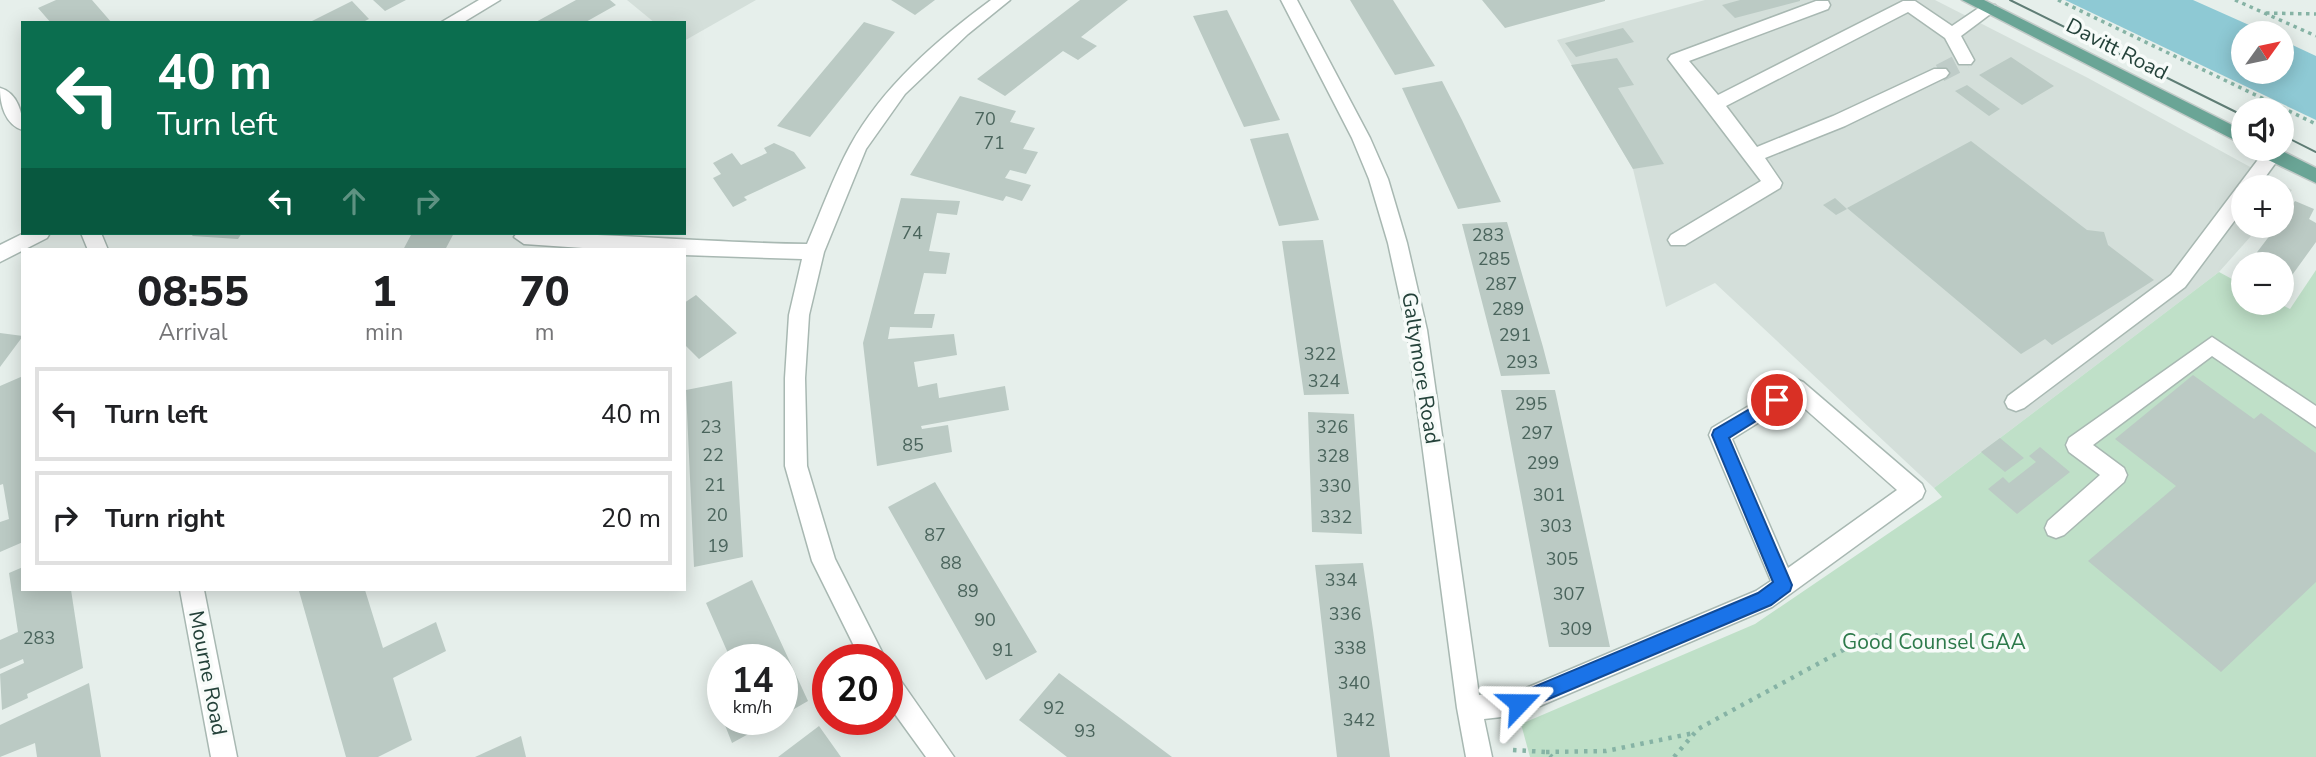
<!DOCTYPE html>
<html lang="en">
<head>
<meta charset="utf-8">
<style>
  :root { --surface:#fff; --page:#f2f2f2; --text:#202124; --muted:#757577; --line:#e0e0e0 }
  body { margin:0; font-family:"Nunito Sans",sans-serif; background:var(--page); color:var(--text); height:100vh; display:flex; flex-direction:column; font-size:26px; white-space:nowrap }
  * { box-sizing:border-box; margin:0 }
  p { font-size:23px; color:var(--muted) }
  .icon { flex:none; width:38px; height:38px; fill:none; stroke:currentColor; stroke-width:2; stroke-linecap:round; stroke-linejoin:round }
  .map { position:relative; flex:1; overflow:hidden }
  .panel { position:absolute; left:21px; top:248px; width:665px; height:343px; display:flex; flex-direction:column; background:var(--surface); border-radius:0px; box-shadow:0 4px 18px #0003 }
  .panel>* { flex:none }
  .banner { position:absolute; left:21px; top:21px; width:665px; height:214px; border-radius:0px; box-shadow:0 4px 18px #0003; background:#0b6e4f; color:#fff; overflow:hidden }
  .needle { width:46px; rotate:57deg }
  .controls { position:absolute; left:2231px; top:21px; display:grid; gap:14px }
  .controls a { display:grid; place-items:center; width:63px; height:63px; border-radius:50%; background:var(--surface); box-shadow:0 4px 18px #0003; font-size:35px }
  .speed { position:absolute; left:707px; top:644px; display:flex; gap:14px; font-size:35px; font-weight:700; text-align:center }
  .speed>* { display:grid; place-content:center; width:91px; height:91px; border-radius:50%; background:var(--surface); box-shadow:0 4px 18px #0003; line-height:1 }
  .speed small { font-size:18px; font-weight:400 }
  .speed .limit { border:10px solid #d22; background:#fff; color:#111 }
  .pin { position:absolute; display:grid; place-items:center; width:60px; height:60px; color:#fff; margin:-30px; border:4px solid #fff; border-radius:50%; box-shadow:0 2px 7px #0007 }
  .me { position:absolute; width:77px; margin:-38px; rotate:67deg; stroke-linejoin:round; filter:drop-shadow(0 0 5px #0008) }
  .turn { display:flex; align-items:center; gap:24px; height:147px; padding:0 21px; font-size:32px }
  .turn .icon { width:91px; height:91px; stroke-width:2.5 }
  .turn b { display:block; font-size:49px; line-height:60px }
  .lanes { display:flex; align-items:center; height:66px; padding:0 21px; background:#0003; justify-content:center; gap:35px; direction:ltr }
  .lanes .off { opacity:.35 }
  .eta { display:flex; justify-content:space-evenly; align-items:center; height:119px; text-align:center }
  .eta b { font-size:42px; font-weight:800; line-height:49px }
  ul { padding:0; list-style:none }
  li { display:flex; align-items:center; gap:21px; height:94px; margin:0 14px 10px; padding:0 7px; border:4px solid var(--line); border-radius:0px }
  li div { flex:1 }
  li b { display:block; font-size:26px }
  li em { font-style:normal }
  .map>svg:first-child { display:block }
  .built { fill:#d4dfda }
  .green { fill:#bfe0c8 }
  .water { fill:#8ec9d4 }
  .building { fill:#bbcac4 }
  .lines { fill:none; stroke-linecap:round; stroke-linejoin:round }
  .minor-tunnel { stroke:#bfccc8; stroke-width:18; stroke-dasharray:18 10; stroke-linecap:butt }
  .minor-casing { stroke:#a8b8b2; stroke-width:3 }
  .major-casing { stroke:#c2cac8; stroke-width:3 }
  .path-far1 { stroke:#86b3a5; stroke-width:3.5; stroke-dasharray:3.5 4.5; stroke-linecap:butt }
  .path { stroke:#86b3a5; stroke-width:4.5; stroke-dasharray:3.5 6; stroke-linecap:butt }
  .minor { fill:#fff; fill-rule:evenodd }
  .major { fill:#6aa596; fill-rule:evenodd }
  .tram { stroke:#5f7d75; stroke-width:2 }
  .route { fill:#1a73e8; stroke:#114b97; stroke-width:2 }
  .labels { text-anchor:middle; stroke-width:7; stroke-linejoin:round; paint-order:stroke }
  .number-label { font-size:18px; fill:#4a645c }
  .street-label { font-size:21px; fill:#24423a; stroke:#f7fbf9 }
  .park-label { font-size:21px; fill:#2d7a4b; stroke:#f7fbf9 }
</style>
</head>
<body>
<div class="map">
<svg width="2316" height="757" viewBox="0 0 2316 757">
  <rect width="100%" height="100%" fill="#e6efeb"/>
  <!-- built -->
  <path class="built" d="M627,0H756L684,41V23H655Z
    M1705,0H1935L2088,78L2292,190L2282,201V187H2244V226H2260L2219,272L1934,488L1715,283L1666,307L1633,169L1557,40Z"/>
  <!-- green -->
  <path class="green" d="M2316,270V757H1530L1521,724L1755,624L1942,497L1934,488L2219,272L2243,285L2244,303H2278L2290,309Z"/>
  <!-- water -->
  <path class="water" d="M2065,0H2193L2267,33H2244V72H2282V40L2316,56V120Z"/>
  <!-- building -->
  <path class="building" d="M56,0H92L112,23H51L38,8Z
    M373,0H406L385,11Z
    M576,0H610L616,5L584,23H534Z
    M891,0H935L915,15Z
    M1080,0H1128L1081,37L1097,46L1078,60L1063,51L1005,96L977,79Z
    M1350,0H1393L1435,66L1395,75Z
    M1482,0H1605V1L1505,28Z
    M1740,0H1800V1L1735,18L1722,5Z
    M352,1L369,19L361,23H308Z
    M1227,10L1253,63L1280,120L1244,127L1193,16Z
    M864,22L895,32L810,137L777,126Z
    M1623,28L1634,42L1576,57L1565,43Z
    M2011,57L2054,86L2022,105L1979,75Z
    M1617,58L1634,85L1618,88L1664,164L1633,169L1571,65Z
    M1442,81L1462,120L1501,202L1458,209L1402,88Z
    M1967,85L2000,109L1989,116L1955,91Z
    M960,96L1016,111L1010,122L1035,128L1023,149L1038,152L1026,174L1010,170L1005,178L1031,185L1022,201L1006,196L1003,201L910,175Z
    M1288,133L1319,220L1279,226L1250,139Z
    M1971,141L2087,230L2104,232L2108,245L2154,280L2052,345L2045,339L2021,354L1847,208Z
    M774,143L794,152L806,168L744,197L747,200L733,207L713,178L721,174L713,163L732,153L741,165L767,153L764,148Z
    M901,198L960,201L957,215L937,213L929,251L950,253L946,274L924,273L914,314H935L932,328L890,327L888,339L954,334L957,355L914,362L918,387L937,383L939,398L1005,386L1009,410L921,426L922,429L948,425L952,452L877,466L863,343Z
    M1835,198L1847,209L1836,215L1823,205Z
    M2295,201L2314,209L2309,219L2316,223V242L2282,289V264H2248L2277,226H2282V219Z
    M1507,222L1543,347L1550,374L1501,376L1462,224Z
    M194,233H242L238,239L192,236Z
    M412,233H454L445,250H403Z
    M1323,240L1349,394L1304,395L1282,241Z
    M696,295L737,333L699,359L684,344V303Z
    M0,333L23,336L0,367Z
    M2193,375L2254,419L2261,413L2316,453V582L2221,672L2088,561L2176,486L2115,439Z
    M23,376V542L0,552V522L9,519L3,484L0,485V386Z
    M732,381L743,557L694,567L686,390Z
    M1501,390H1555L1610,647H1549Z
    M1308,412L1354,414L1362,534L1312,532Z
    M2000,438L2024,458L2005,472L1981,452Z
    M2040,447L2070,472L2017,514L1988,489L2003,477L2009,483L2036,462L2029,456Z
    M935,482L1037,652L986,680L888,507Z
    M1363,563L1373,630L1390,757H1337L1315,565Z
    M23,567V590H71L83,668L27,694L28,698L2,710L0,674L24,663L23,659L0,669V640L18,632L9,573Z
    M752,580L808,701L782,716V660H731L706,603Z
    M365,590L383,648L436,622L446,651L393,678L412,740L378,757H346L299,591Z
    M1059,673L1120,718L1172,757H1067L1019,720Z
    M89,683L101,757H37L35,743L0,757V725Z
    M723,708V719H776L732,743L719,710Z
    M819,726L841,757H778Z
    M521,736L526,757H475Z"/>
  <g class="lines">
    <!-- minor-tunnel -->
    <path class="minor-tunnel" d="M1940,73L1965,60"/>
    <!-- minor casing -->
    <g class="minor-casing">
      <path id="minor" d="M479,0H500L462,23H440Z
        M991,0H1010L968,34L905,94L866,149L824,252L809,315L805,378L807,466L835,559L886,660H861L812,561L785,466V378L789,315L802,259L684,255V250H612L524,244L514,237L517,233C614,233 710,243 807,244C821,212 833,177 850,146C882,87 938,39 991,0Z
        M1281,0H1297L1370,138L1388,179L1407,243L1427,330L1479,695L1519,691L1756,591L1771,581L1709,435L1712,428L1789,382L1796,379L1803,382L1922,484L1925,491L1922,498L1772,607L1519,715L1484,719L1492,757H1466L1457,708L1407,330L1388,243L1369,179L1352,138ZM1795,400L1897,490L1788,568L1732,439Z
        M1816,1H1828L1830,5L1828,9L1689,61L1718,95L1903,1H1915L1952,26L1983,5H1995L1997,9L1961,36L1974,60L1971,64H1959L1945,38L1908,12L1726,106L1757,147L1833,116L1934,69H1946L1949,73L1946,77L1845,126L1765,158L1782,183L1780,188L1685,245H1671L1668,240L1671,235L1761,181L1668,59L1671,55Z
        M0,88C18,93 23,114 23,130C5,125 0,104 0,88Z
        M2266,149H2278L2282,154L2258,187H2244V208L2185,287L2024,408L2016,411L2008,408L2005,402L2008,396L2171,275Z
        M24,233H50L47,238L0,262V245Z
        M81,233H101L108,250H88Z
        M2212,337L2316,406V427L2212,356L2093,445L2124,468L2127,475L2124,482L2064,535L2056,538L2048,535L2045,528L2048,521L2100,475L2069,452L2066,445L2069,438Z
        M180,590H204L237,757H211Z
        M887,670L896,674L954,757H926L887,703Z"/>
    </g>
    <!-- major casing -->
    <g class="major-casing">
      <path id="major" d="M1962,0H1984L2244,131V145Z
        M2254,149H2278L2316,168V183L2256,154Z"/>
    </g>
    <!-- path-far1 -->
    <path class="path-far1" d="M2058,0L2316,124
      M2235,0L2316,36
      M2266,13L2316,14"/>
    <!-- path -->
    <path class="path" d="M1513,750L1546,752L1552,757
      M1546,752L1606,751L1694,733
      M1674,757L1698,729L1858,642L1878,635"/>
    <!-- minor -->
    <use href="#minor" class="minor"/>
    <!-- major -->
    <use href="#major" class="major"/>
    <!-- tram -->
    <path class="tram" d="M2010,0L2244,116
      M2282,135L2316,152"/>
  </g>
  <!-- route -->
  <path class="route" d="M1777,393L1783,395V404L1729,438L1792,585L1790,591L1771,605L1525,709L1519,712L1512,709L1509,703L1512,696L1758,593L1773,582L1712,435L1714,430Z"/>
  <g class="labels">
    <!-- number labels -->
    <g class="number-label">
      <text x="985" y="125">70</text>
      <text x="994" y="149">71</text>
      <text x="912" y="239">74</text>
      <text x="1488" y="241">283</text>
      <text x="1494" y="265">285</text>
      <text x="1501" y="290">287</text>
      <text x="1508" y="315">289</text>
      <text x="1515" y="341">291</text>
      <text x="1320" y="360">322</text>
      <text x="1522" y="368">293</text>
      <text x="1324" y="387">324</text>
      <text x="1531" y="410">295</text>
      <text x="711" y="433">23</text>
      <text x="1332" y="433">326</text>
      <text x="1537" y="439">297</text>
      <text x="913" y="451">85</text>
      <text x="713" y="461">22</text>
      <text x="1333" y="462">328</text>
      <text x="1543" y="469">299</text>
      <text x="715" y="491">21</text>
      <text x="1335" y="492">330</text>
      <text x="1549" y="501">301</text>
      <text x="717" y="521">20</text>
      <text x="1336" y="523">332</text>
      <text x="1556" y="532">303</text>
      <text x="935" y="541">87</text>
      <text x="718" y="552">19</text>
      <text x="1562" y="565">305</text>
      <text x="951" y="569">88</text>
      <text x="1341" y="586">334</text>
      <text x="968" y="597">89</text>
      <text x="1569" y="600">307</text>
      <text x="1345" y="620">336</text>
      <text x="985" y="626">90</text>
      <text x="1576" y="635">309</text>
      <text x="39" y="644">283</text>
      <text x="1350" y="654">338</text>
      <text x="1003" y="656">91</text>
      <text x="1354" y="689">340</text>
      <text x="1054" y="714">92</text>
      <text x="1359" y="726">342</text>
      <text x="1085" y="737">93</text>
    </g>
    <!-- street labels -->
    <g class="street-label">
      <text transform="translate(2117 49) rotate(27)" y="7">Davitt Road</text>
      <text transform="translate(1421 368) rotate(81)" y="7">Galtymore Road</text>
      <text transform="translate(208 673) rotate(79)" y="7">Mourne Road</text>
    </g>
    <!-- park labels -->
    <g class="park-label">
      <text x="1934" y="649">Good Counsel GAA</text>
    </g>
  </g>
</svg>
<div class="controls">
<a><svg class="needle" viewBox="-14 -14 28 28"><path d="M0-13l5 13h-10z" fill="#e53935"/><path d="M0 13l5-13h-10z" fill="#757577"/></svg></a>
<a><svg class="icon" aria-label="sound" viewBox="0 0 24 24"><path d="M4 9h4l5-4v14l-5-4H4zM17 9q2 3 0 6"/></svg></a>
<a>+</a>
<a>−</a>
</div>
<div class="speed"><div>14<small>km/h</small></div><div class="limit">20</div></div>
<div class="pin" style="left:1777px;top:400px;background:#d93025"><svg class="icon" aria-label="arrive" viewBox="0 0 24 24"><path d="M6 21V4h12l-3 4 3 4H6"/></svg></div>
<svg class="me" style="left:1519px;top:703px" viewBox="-20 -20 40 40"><path d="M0-17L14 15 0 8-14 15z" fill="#1a73e8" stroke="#fff" stroke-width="4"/></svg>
<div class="banner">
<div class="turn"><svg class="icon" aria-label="left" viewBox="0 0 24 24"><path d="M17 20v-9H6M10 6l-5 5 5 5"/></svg><div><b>40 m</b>Turn left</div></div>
<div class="lanes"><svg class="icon" aria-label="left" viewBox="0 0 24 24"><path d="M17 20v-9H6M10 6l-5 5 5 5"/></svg><svg class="icon off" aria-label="ahead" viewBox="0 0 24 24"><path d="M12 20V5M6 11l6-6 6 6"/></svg><svg class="icon off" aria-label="right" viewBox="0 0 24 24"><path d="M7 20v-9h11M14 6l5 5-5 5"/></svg></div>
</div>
<section class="panel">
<div class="eta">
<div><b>08:55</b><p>Arrival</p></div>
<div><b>1</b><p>min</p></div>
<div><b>70</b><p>m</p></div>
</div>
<ul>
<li><svg class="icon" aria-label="left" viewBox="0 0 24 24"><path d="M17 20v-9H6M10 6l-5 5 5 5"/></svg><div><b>Turn left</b></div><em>40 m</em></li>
<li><svg class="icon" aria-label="right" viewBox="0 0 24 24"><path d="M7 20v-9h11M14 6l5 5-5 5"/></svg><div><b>Turn right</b></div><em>20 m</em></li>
</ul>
</section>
</div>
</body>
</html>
